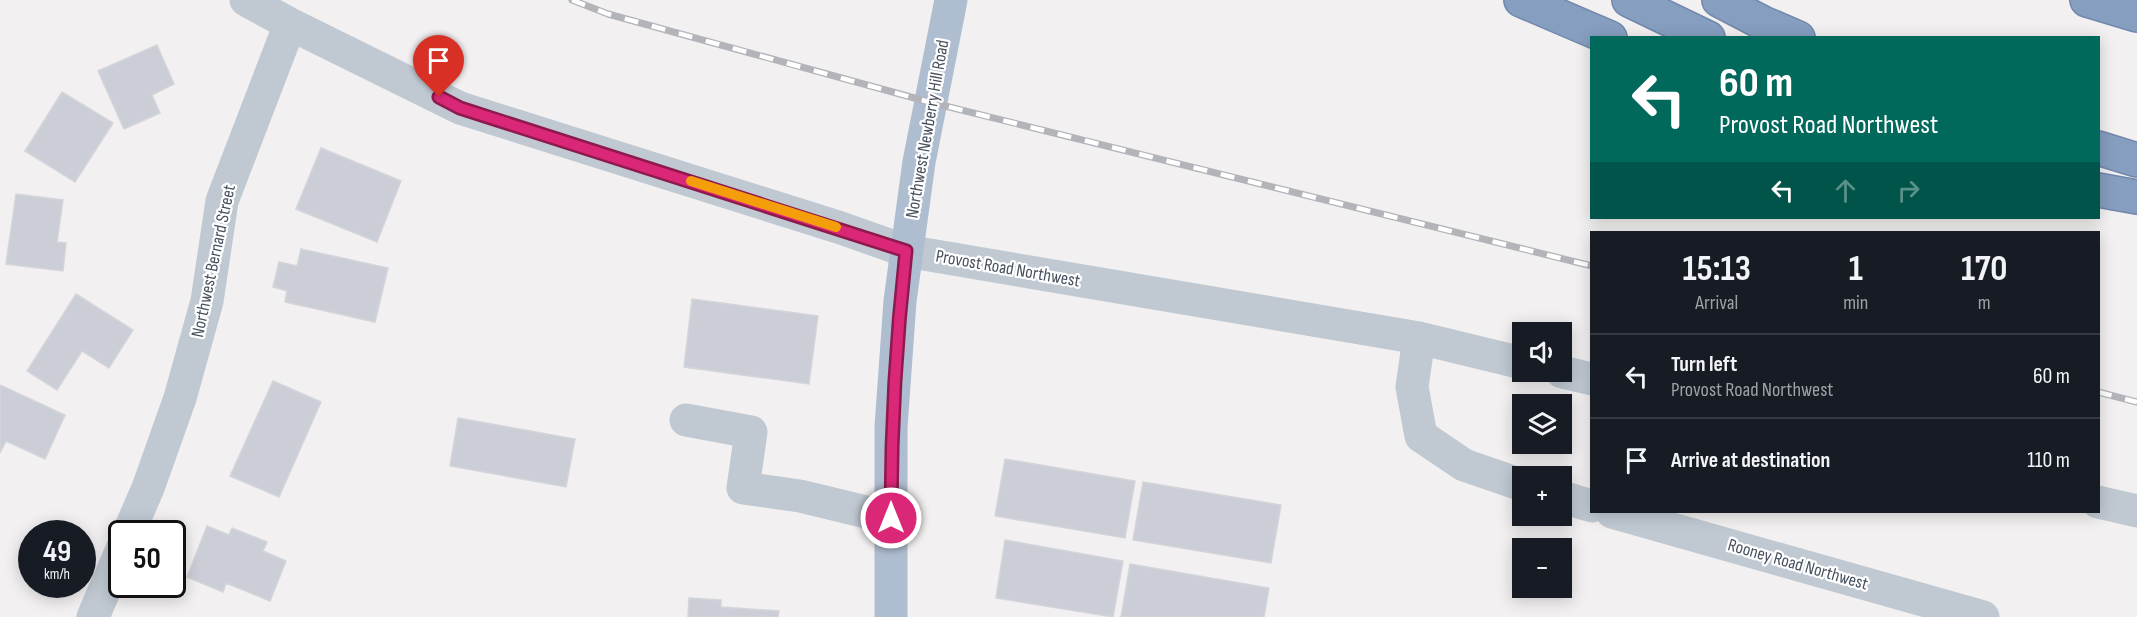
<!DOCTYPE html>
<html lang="en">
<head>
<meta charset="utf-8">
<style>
  :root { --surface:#171b24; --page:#20242c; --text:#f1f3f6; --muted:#9ea1a6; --line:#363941 }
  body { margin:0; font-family:"Sofia Sans Condensed",sans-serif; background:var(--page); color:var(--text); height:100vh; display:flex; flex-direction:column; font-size:22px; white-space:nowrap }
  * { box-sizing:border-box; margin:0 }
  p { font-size:20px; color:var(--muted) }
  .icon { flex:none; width:33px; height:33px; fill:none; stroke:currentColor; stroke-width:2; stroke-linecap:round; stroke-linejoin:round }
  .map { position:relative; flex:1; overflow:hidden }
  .sheet { position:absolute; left:1590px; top:231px; width:510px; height:282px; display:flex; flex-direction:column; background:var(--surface); border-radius:0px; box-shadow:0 3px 15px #0003 }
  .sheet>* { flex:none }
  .banner { position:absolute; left:1590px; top:36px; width:510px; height:183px; border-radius:0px; box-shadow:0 3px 15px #0003; background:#00695c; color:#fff; overflow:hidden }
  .tools { position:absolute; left:1512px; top:322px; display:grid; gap:12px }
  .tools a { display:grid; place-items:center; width:60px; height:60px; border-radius:0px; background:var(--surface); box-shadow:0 3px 15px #0003; font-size:30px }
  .speed { position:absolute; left:18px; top:520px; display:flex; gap:12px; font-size:30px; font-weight:700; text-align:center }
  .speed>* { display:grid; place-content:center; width:78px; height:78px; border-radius:50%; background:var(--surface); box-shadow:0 3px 15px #0003; line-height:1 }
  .speed small { font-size:15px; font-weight:400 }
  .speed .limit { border:3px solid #111; border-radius:9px; background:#fff; color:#111 }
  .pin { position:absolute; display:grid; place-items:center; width:51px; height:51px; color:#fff; margin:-62px -26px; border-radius:50% 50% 50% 0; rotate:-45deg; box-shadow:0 0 6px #0007 }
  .pin .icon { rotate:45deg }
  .me { position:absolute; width:66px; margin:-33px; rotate:0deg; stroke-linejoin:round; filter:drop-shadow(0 0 4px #0008) }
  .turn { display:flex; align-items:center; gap:21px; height:126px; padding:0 30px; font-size:27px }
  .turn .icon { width:78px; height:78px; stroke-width:2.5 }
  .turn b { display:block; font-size:42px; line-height:51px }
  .lanes { display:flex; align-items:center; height:57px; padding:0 30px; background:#0003; justify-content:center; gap:30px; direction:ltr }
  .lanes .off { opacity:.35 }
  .eta { display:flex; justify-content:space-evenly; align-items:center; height:102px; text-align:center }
  .eta b { font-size:36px; font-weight:700; line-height:42px }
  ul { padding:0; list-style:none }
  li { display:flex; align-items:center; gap:18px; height:84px; padding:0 30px; border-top:2px solid var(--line) }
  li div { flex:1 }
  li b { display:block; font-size:22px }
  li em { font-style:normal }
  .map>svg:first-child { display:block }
  .building { fill:#cbced6; stroke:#d4d5db; stroke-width:1.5 }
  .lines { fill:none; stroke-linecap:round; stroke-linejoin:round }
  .highway-casing { stroke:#7188ac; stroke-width:36 }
  .minor { stroke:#c0c9d2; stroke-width:33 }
  .major { stroke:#aebdd0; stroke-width:33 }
  .highway { stroke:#869ec0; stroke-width:33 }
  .rail-casing { stroke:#b2b4ba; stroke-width:7 }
  .rail { stroke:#fff; stroke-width:4.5; stroke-dasharray:14; stroke-linecap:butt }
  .route-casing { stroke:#8e194d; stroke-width:15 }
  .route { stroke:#db2777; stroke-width:10 }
  .slow { stroke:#f59e0b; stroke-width:10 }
  .labels { text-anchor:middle; stroke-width:4.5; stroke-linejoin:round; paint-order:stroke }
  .street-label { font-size:18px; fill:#47515e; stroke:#fff }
</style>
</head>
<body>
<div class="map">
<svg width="2137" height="617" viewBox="0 0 2137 617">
  <rect width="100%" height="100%" fill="#f2f0f0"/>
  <!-- building -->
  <path class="building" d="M157,45L174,84L152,95L160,113L124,129L98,71Z
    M62,92L113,123L75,182L25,151Z
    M321,148L401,181L377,242L296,209Z
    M16,194L63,200L57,242L66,243L63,271L6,264Z
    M301,249L388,268L375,322L285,302L287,291L273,287L279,262L297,266Z
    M76,294L133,330L109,368L82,351L57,390L27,371Z
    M692,299L818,316L809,384L684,367Z
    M273,381L321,402L279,497L230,476Z
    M0,385L65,415L45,459L6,441L0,453Z
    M458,418L575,439L566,487L450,466Z
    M1005,459L1135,481L1125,538L995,516Z
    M1143,482L1281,505L1271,563L1133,540Z
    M207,526L229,535L232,528L267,542L263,551L286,561L270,601L226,583L223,592L187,577Z
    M1005,540L1123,561L1113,617L996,598Z
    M1130,564L1269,588L1264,617H1121Z
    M689,598L721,600V607L779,611L778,617H688Z"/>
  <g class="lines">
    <!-- highway casing -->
    <g class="highway-casing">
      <path id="highway" d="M1521,0L1610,38
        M1629,0L1708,38
        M1719,0L1763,23L1798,38
        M2087,0L2137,15
        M2098,148L2137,160
        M2098,190L2137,197"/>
    </g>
    <!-- minor -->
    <path class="minor" d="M246,0L290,24L460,108L841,228L906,251L1419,338L1522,363
      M1419,338L1412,387L1421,436L1464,465L1522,485
      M1562,372L1592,379
      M686,420L751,432L743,488L800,496L891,518
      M1562,497L1592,506
      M2098,502L2137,511
      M1612,512L1983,617
      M128,534L148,488L180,398L207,301L222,201L290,24
      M93,617L122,549"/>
    <!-- major -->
    <path class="major" d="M891,617V427L900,301L919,162L951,0"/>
    <!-- highway -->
    <use href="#highway" class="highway"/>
    <!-- rail casing -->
    <g class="rail-casing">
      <path id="rail" d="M572,0L608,14L929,102L1592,266
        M2098,392L2137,402"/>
    </g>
    <!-- rail -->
    <use href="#rail" class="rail"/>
  </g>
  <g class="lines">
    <!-- route casing -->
    <g class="route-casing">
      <path id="route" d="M439,97L460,108L906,251C896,340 891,429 891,518"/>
    </g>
    <!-- route -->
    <use href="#route" class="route"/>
    <!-- slow -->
    <path class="slow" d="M691,181L836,227"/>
  </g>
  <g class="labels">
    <!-- street labels -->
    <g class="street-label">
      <text transform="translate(927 129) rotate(-80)" y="6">Northwest Newberry Hill Road</text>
      <text transform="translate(213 261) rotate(-78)" y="6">Northwest Bernard Street</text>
      <text transform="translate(1008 268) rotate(10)" y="6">Provost Road Northwest</text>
      <text transform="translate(1798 564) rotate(16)" y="6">Rooney Road Northwest</text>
    </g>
  </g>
</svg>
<div class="tools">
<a><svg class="icon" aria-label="sound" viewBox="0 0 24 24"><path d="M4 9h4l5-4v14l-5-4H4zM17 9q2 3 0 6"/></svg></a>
<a><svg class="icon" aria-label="layers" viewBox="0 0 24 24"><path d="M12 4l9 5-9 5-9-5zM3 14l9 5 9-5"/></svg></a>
<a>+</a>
<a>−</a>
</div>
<div class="speed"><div>49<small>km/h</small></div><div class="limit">50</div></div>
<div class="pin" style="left:439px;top:97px;background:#d93025"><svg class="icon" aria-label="arrive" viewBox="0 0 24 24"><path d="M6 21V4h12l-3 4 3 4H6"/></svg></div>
<svg class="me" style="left:891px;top:518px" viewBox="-20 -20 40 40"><circle r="17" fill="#db2777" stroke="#fff" stroke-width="3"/><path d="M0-11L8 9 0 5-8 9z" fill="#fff"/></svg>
<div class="banner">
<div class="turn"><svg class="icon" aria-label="left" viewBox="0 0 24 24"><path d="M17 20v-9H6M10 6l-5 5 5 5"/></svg><div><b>60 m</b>Provost Road Northwest</div></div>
<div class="lanes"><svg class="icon" aria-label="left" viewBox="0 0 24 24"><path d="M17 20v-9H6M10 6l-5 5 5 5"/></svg><svg class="icon off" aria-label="ahead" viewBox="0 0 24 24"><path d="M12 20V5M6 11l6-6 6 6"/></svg><svg class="icon off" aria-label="right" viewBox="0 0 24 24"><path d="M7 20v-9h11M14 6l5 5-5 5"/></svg></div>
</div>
<section class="sheet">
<div class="eta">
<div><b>15:13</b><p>Arrival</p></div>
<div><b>1</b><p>min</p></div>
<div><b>170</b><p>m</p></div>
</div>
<ul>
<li><svg class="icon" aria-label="left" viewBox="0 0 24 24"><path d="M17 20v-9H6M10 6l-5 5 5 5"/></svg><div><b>Turn left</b><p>Provost Road Northwest</p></div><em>60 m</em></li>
<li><svg class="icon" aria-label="arrive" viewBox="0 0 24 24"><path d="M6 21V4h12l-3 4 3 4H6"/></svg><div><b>Arrive at destination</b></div><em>110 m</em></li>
</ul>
</section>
</div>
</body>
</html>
